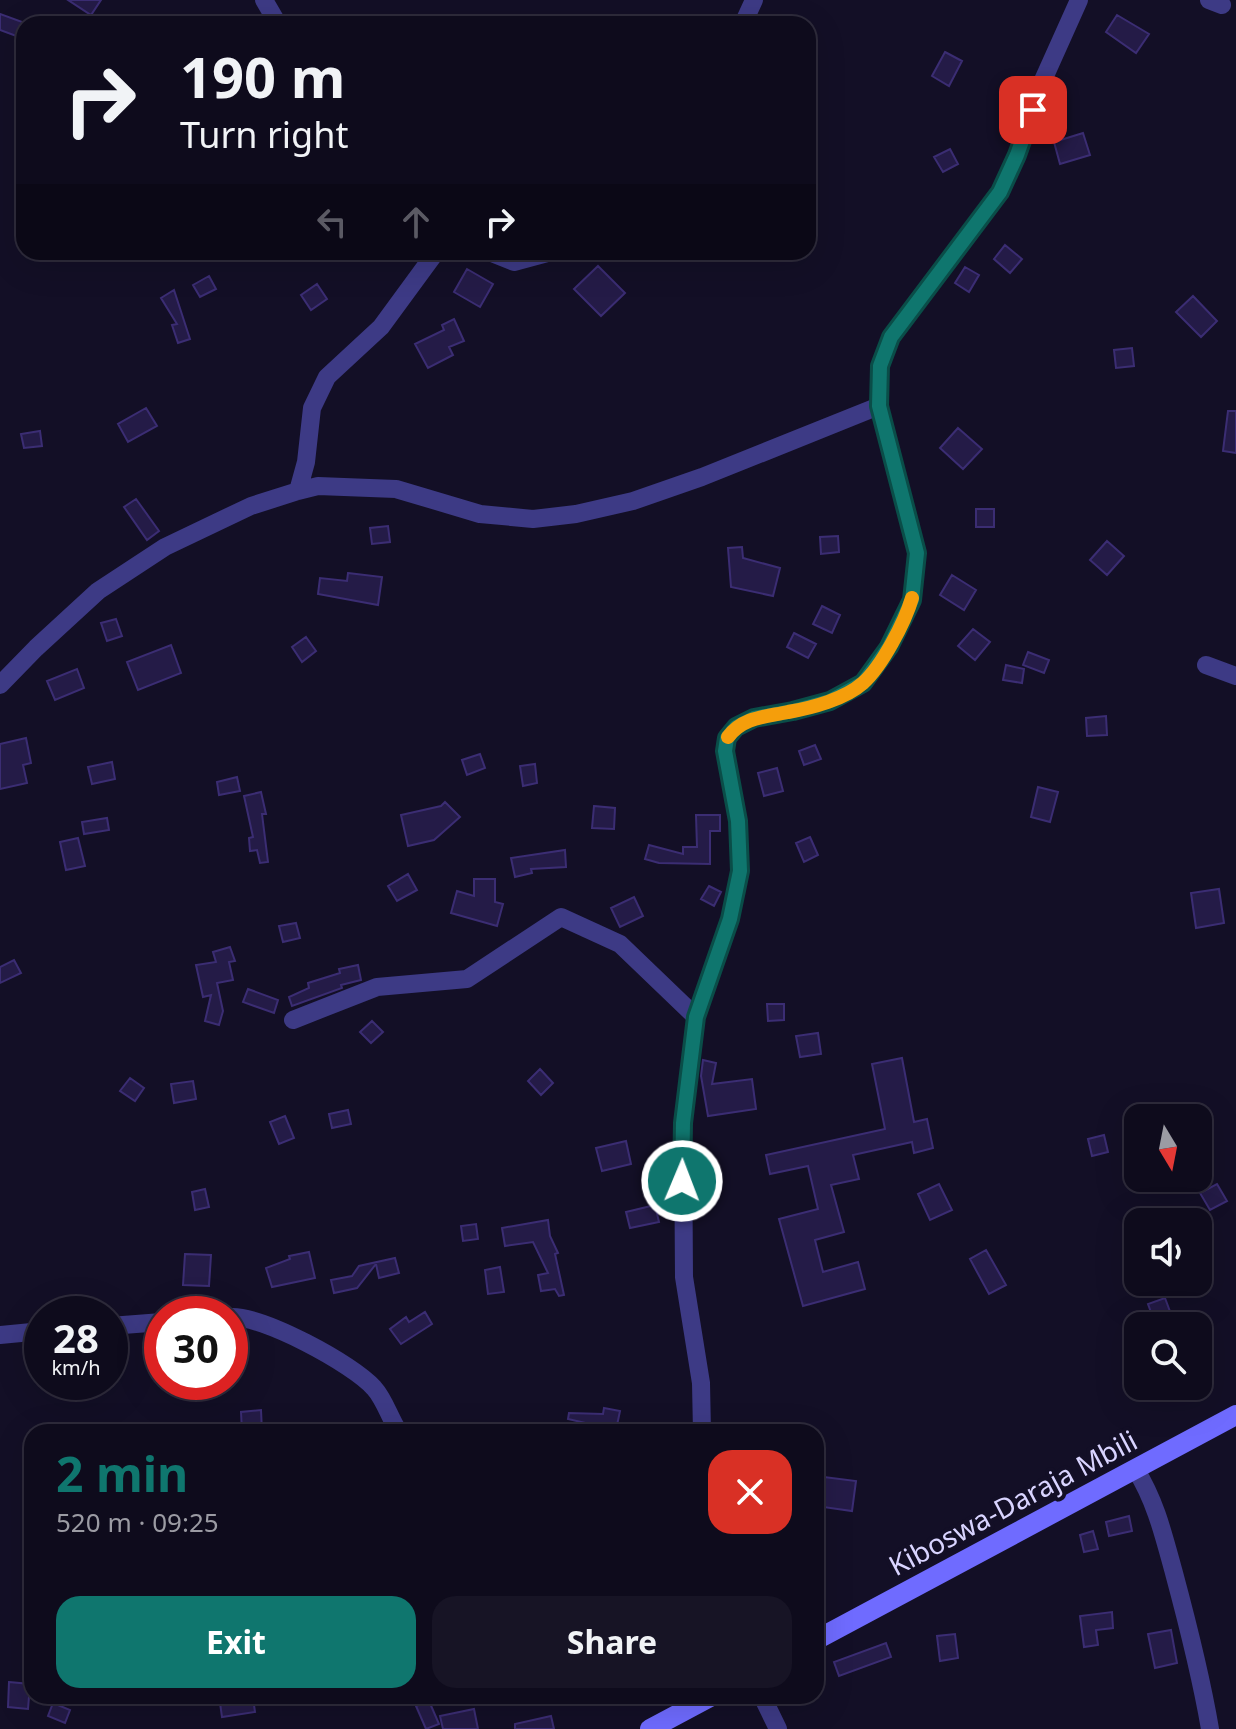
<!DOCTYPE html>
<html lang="en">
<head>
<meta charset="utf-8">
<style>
  :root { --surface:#0e0b1c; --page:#171425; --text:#f1f3f6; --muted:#9b9ba3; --line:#2e2b3b; --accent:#0f766e }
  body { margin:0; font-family:"Noto Sans",sans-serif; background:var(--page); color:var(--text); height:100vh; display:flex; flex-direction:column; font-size:30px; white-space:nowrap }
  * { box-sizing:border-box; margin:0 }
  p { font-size:26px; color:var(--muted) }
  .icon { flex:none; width:44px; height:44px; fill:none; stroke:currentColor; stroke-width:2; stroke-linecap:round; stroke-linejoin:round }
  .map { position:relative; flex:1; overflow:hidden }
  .details { position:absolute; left:24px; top:1424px; width:800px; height:280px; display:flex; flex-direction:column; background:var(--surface); border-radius:24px; box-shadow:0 8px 32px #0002,0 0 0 2px var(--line) }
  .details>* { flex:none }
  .top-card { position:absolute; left:16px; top:16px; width:800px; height:244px; border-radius:24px; box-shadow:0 8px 32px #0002,0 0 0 2px var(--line); background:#0e0b1c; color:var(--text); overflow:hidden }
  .needle { width:52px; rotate:170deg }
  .buttons { position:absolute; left:1124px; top:1104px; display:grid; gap:16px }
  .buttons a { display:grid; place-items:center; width:88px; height:88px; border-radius:16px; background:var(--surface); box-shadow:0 8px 32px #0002,0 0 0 2px var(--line); font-size:40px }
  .speed { position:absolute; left:24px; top:1296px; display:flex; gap:16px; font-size:40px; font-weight:700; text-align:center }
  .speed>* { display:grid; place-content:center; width:104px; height:104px; border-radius:50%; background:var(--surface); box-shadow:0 8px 32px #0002,0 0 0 2px var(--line); line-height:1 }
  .speed small { font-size:20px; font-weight:400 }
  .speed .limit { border:12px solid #d22; background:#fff; color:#111 }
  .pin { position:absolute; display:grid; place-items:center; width:68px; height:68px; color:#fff; margin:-34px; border-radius:16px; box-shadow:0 4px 12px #0006 }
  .me { position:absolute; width:88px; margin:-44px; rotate:1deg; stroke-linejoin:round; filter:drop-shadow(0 0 6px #0008) }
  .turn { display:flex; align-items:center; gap:28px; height:168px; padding:0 32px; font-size:36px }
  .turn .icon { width:104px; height:104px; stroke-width:2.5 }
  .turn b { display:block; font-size:56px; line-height:68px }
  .lanes { display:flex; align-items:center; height:76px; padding:0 32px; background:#0003; justify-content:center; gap:40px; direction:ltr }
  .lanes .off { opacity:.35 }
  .round { display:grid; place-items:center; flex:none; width:84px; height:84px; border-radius:24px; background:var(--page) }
  .headline { display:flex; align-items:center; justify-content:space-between; height:136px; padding:0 32px }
  h1 { font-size:48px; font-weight:700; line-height:60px; color:var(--accent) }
  .action { display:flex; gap:16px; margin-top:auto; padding:16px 32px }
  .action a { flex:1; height:92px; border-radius:24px; background:var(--accent); color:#fff; font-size:32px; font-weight:700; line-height:92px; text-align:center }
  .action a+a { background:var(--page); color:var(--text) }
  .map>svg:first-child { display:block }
  .building { fill:#241b47; stroke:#3b2d73; stroke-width:2 }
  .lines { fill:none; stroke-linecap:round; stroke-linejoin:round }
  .street { stroke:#3d3a85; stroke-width:18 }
  .secondary { stroke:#6f6bff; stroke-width:20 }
  .route-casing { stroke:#0a4d48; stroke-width:20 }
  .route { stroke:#0f766e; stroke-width:14 }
  .slow { stroke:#f59e0b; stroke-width:14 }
  .labels { text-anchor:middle; stroke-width:8; stroke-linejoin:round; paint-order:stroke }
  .street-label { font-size:28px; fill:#d9d4ff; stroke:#130f26 }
</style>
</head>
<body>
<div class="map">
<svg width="1236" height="1729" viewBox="0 0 1236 1729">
  <rect width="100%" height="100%" fill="#130f26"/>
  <!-- building -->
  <path class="building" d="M68,0H101L91,15Z
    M0,14L25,23L19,37L0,30Z
    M1117,15L1149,34L1136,53L1106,32Z
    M945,52L962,61L949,86L932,76Z
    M1083,133L1090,155L1060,164L1054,142Z
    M950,149L958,164L943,172L934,157Z
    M1005,245L1022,259L1010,273L994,259Z
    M598,266L625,293L601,316L574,289Z
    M965,267L979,275L969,292L955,283Z
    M467,269L493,284L480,307L454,292Z
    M209,276L216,289L200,297L193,285Z
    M317,284L327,299L311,310L301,295Z
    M174,290L190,339L178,343L172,325L177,324L161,298Z
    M1193,296L1217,321L1201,337L1176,312Z
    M454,319L464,341L449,347L453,355L428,368L415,344L444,330L442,325Z
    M1132,348L1134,366L1116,368L1114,350Z
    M146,408L157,426L128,442L118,424Z
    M1228,411H1236V453L1223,451Z
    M958,428L982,449L963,469L940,448Z
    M40,431L42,446L24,448L21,434Z
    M136,499L159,531L147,540L124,507Z
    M976,509H994V527H976Z
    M388,526L390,542L372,544L370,528Z
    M838,536L839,552L821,554L820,537Z
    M1107,541L1124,556L1107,575L1090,560Z
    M742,547L743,558L780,568L773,596L731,587L728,548Z
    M348,573L382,577L378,605L318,594L320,578L347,581Z
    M952,575L976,590L964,610L940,595Z
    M822,606L840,615L832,633L813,624Z
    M116,619L122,636L107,641L101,623Z
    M973,629L990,642L975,660L958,646Z
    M794,633L816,644L808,658L787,647Z
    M306,637L316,651L302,662L292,647Z
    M171,645L181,673L138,690L127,662Z
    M1028,652L1049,660L1044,673L1023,665Z
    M1006,665L1024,669L1022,683L1003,680Z
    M77,669L84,688L55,700L47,681Z
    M1106,716L1107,735L1087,736L1086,718Z
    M26,738L31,763L23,765L27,783L0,789V744Z
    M815,745L821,759L804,765L799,751Z
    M480,754L485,768L467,775L462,760Z
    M112,762L115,779L92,784L88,767Z
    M535,764L537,783L523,786L520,766Z
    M777,768L783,791L764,796L758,773Z
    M237,777L240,791L219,795L217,782Z
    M1038,787L1058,792L1050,822L1031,817Z
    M261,792L266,814H262L268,862L260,863L257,850L250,851L249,838L253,837L244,796Z
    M445,802L460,817L434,840L408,846L401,815L441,806Z
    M594,806L615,808L614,829L592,828Z
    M696,815H720V831H710V864L659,863L645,859L649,845L683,854V847H697Z
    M107,818L109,830L84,834L82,822Z
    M810,837L818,855L804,862L796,843Z
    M78,838L85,866L66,870L60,842Z
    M565,850L566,867L531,869L532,873L515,877L511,858Z
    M408,874L417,890L397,901L388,886Z
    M474,879H495V902L503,904L497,926L451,913L457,891L474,896Z
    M709,886L721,892L714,906L701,899Z
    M1219,889L1224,923L1196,928L1191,893Z
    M634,897L643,916L620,927L611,908Z
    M296,923L300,938L283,942L279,926Z
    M230,947L235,961L229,962L233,980L217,983L223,1011L219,1025L205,1021L211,995L203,997L196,965L216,962L213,952Z
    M14,960L21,973L0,983V967Z
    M358,965L361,980L341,985L342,988L292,1006L289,997L309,988L308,983L340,973L339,969Z
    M248,989L278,1000L274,1013L243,1002Z
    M767,1004H784V1020L768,1021Z
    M372,1021L383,1032L371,1043L360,1032Z
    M818,1033L821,1054L800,1057L796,1036Z
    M902,1058L914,1122L927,1119L933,1148L914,1153L912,1142L853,1155L859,1179L831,1185L844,1232L815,1240L823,1272L858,1262L865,1289L803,1306L779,1219L818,1209L808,1166L770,1174L766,1155L885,1129L872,1064Z
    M703,1060L716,1063L712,1084L752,1079L756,1109L708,1116L701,1076Z
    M540,1069L553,1083L541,1095L528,1081Z
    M130,1078L144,1088L135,1101L120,1091Z
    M193,1081L196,1099L174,1103L171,1084Z
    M348,1110L351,1124L332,1128L329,1114Z
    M285,1116L294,1138L279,1144L270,1122Z
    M1104,1135L1108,1152L1092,1156L1088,1139Z
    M626,1141L631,1164L602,1171L596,1148Z
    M939,1184L952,1210L930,1220L918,1194Z
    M1217,1184L1227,1201L1210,1210L1200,1193Z
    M205,1189L209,1207L195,1210L192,1192Z
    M655,1205L659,1222L630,1228L626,1212Z
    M548,1220L550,1236L558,1253L555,1254L564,1295L559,1296L555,1289L541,1291L538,1275L548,1273L533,1242L505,1246L502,1228Z
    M476,1224L478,1239L463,1241L461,1226Z
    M986,1250L1006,1285L989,1294L970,1259Z
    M309,1252L315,1278L272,1287L266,1268L290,1259L289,1256Z
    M185,1254L211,1255L209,1286L183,1285Z
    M395,1258L399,1273L379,1278L376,1264L357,1288L334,1293L331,1280L352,1276L359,1266Z
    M500,1267L504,1292L488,1294L485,1270Z
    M1165,1298L1172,1317L1155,1323L1148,1304Z
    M425,1312L432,1324L401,1344L390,1329L406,1317L409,1322Z
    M604,1408L620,1411L616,1430L568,1419L569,1413L603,1414Z
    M261,1410L262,1432H242L241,1412Z
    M816,1476L856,1481L852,1511L816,1506Z
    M1129,1516L1132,1531L1109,1536L1106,1522Z
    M1093,1531L1098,1549L1084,1552L1080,1535Z
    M1112,1612L1113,1628L1096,1630L1098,1645L1084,1647L1080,1616Z
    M1171,1630L1177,1663L1155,1668L1148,1634Z
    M955,1634L958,1658L940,1661L937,1636Z
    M886,1643L891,1657L839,1676L834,1662Z
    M9,1682L30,1684L28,1709L8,1707Z
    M253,1698L255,1712L222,1717L220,1703Z
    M429,1701L439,1724L426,1729L416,1706Z
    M53,1703L70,1710L65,1723L48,1716Z
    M474,1709L478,1729H443L440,1716Z
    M551,1716L554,1729H515V1724Z"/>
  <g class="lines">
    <!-- street -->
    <path class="street" d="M264,0L278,24
      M1209,0L1222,5
      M743,24L754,0
      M489,252L514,262L551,252
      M298,491L306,462L312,408L327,377L381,327L436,252
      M1206,665L1236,676
      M0,685L36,648L98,591L165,547L251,506L298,491L318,486L396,489L480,514L533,519L576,514L633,501L702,477L879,406
      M293,1020L377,987L467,979L561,917L620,944L696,1017
      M230,1317C262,1315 353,1364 374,1388C385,1400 390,1419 399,1432
      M110,1326L162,1322
      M0,1335L42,1331
      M702,1432L701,1383L684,1277L683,1123L696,1017L730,919L740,871L738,821L725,751L727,738L736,727L754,718L793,711L830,701L863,683L889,647L912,600L917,553L879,406L880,366L891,337L1000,192L1017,155L1040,87L1079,0
      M1136,1470C1156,1502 1164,1537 1174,1573C1188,1625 1201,1676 1210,1729
      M762,1696L778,1729"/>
    <!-- secondary -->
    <path class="secondary" d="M816,1640L1236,1415
      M650,1729L712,1696"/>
  </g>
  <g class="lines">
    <!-- route casing -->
    <g class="route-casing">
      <path id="route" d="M682,1181L683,1123L696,1017L730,919L740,871L738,821L725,751L727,738L736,727L754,718L793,711L830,701L863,683L889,647L912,600L917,553L879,406L880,366L891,337L1000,192L1017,155L1033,110"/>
    </g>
    <!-- route -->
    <use href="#route" class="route"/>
    <!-- slow -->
    <path class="slow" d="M728,737C743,717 765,717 788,712C812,708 845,699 863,683C882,666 905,622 912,598"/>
  </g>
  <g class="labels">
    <!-- street labels -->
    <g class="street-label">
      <text transform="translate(1013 1503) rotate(-28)" y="10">Kiboswa-Daraja Mbili</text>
    </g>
  </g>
</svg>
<div class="buttons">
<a><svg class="needle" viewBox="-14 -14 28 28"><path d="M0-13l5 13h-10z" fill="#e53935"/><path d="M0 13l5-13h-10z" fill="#9b9ba3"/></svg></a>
<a><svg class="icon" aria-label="sound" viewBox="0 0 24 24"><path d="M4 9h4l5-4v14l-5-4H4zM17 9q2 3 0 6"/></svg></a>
<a><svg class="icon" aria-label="search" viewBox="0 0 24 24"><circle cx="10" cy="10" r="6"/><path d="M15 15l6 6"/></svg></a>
</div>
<div class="speed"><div>28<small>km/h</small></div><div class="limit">30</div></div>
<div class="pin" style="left:1033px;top:110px;background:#d93025"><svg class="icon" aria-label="arrive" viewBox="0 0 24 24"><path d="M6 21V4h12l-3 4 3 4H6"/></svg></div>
<svg class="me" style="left:682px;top:1181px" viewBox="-20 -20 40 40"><circle r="17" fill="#0f766e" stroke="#fff" stroke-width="3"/><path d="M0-11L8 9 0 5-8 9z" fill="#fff"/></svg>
<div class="top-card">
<div class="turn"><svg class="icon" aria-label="right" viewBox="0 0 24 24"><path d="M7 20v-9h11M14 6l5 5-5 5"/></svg><div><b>190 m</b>Turn right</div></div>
<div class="lanes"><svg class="icon off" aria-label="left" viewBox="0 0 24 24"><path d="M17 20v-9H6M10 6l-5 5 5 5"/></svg><svg class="icon off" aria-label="ahead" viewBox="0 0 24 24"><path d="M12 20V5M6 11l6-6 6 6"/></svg><svg class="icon" aria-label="right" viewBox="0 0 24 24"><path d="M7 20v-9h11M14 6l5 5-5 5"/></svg></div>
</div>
<section class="details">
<div class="headline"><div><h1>2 min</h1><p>520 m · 09:25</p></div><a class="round" style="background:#d93025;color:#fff"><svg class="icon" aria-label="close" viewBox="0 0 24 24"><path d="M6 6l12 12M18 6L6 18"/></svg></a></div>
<div class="action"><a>Exit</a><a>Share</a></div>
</section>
</div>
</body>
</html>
